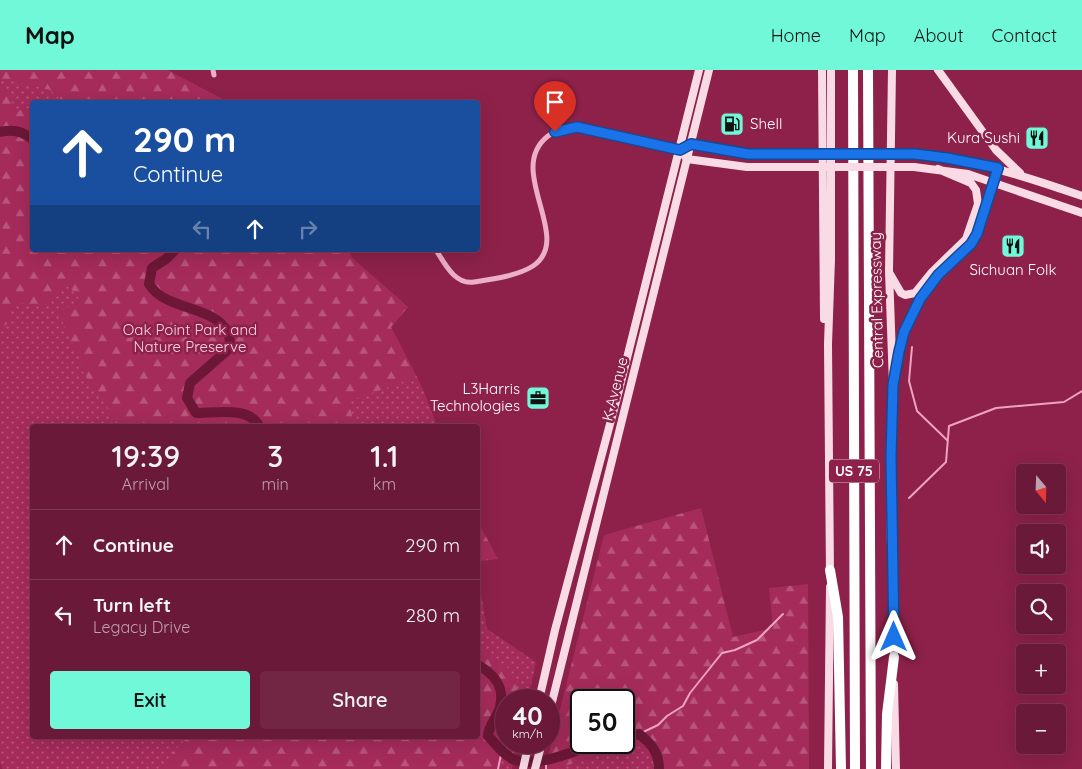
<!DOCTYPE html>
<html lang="en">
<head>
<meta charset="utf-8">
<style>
  :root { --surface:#6a1938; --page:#722643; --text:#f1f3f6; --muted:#bea0ae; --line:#7d3853; --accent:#71f8d9 }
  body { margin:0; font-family:Quicksand,sans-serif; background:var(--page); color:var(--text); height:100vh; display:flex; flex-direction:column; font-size:19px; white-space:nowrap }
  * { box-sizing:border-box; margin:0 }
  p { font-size:16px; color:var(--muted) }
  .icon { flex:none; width:28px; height:28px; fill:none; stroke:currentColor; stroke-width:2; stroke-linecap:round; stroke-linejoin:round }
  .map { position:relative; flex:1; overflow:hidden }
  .sheet { position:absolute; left:30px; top:354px; width:450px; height:315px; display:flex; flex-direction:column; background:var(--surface); border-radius:5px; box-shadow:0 5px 20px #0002,0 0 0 1px var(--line) }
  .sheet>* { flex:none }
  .guide { position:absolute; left:30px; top:30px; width:450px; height:152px; border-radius:5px; box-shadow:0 5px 20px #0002,0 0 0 1px var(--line); background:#1a4fa0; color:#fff; overflow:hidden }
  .needle { width:32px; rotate:161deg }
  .fabs { position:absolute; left:1016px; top:394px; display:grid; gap:10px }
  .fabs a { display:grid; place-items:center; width:50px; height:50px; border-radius:5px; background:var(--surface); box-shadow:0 5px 20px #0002,0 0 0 1px var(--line); font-size:25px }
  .speed { position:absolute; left:495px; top:619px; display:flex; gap:10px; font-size:25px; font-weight:700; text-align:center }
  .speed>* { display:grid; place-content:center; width:65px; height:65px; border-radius:50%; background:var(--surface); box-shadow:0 5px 20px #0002,0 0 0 1px var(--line); line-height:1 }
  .speed small { font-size:12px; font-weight:400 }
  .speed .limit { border:2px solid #111; border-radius:8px; background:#fff; color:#111 }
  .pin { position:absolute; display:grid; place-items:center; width:42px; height:42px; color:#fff; margin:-51px -21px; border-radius:50% 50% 50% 0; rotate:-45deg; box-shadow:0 0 5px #0007 }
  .pin .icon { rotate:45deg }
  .me { position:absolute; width:55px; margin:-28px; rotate:0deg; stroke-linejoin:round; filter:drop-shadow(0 0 4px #0008) }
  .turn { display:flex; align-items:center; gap:18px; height:105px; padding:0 20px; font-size:22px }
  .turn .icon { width:65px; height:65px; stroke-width:2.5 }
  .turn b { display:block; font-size:35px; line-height:42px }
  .lanes { display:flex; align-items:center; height:48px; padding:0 20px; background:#0003; justify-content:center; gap:25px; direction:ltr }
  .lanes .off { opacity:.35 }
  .eta { display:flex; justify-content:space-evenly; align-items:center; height:85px; text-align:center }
  .eta b { font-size:30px; font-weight:600; line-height:35px }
  .primary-button { display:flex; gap:10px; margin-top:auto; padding:10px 20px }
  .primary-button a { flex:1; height:58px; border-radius:5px; background:var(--accent); color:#111; font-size:20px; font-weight:600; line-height:58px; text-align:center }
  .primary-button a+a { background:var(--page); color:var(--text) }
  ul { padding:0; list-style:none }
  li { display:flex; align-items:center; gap:15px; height:70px; padding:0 20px; border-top:1px solid var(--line) }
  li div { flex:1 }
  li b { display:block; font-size:19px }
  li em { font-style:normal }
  header { display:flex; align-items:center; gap:30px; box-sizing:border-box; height:70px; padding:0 25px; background:var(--accent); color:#111 }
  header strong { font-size:24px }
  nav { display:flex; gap:28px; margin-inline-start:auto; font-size:18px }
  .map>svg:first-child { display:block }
  .grass { fill:url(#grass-dots) }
  .forest { fill:url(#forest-firs); fill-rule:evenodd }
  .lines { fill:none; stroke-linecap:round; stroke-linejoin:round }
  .stream { stroke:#eda3c1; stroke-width:2 }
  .river { stroke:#6c1736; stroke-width:10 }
  .street { stroke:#ecafc7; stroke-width:5 }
  .secondary { stroke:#f9dbe6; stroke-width:8 }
  .highway { stroke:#fff; stroke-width:10 }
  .secondary-bridge { stroke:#f9dbe6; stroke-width:8 }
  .route-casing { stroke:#114b97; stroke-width:12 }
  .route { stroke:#1a73e8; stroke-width:9 }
  .labels { text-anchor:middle; stroke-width:5; stroke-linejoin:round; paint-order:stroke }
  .shield { fill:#8d214a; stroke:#ddbcc9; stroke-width:1 }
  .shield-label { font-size:14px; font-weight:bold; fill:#fff }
  .poi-label { font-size:15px; fill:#fff; stroke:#8d214a; text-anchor:end }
  .street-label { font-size:15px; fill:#fff; stroke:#8d214a }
  .park-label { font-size:15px; fill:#f9d4e3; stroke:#8d214a }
</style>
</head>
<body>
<header>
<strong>Map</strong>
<nav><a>Home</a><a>Map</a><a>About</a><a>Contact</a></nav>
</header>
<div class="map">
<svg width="1082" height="699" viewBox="0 0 1082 699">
  <defs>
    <pattern id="grass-dots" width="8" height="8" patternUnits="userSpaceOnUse" patternTransform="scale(1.25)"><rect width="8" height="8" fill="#a52b5b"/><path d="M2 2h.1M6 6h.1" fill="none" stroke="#b7557c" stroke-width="1.8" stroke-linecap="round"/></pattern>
    <pattern id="forest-firs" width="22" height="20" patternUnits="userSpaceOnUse" patternTransform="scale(1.25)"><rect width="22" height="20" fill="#a52b5b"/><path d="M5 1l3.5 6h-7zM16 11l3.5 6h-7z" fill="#b7557c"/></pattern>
  </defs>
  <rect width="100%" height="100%" fill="#8d214a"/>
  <!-- grass -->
  <path class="grass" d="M0,0H167L228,32H32V180H348L352,188L408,237L391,257L423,319L437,356H32V666H478V506L487,559L536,592L528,630H506V672L518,673L512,699H2L0,692Z
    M633,675L656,688L652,699H555Z"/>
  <!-- forest -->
  <path class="forest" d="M0,0H167L228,32H63L50,20L0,8Z
    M0,18L6,20L17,42L25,37L32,40V180H348L352,188L408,237L391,257L417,307L349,331L354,356H113L109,340L81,299L82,289C75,281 60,250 58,238L79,236L78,225L67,216L59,217L55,229C42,236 33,239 20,232L10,235V251L4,256L0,253Z
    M701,438L733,567L773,558L769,518L808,514L809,699H652L656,688L633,675L555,699H545L604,465ZM581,630H624V672H581Z
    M478,452L498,489L481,491L478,499Z
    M478,577C499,592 523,600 516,630H506V672L500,699H161L175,680L189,666H478Z"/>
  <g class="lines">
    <!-- stream -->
    <path class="stream" d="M912,277L909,311L917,341L947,370
      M909,428L946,392L949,356L996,338L1064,332L1082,321
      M639,664L658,655L667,646L683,636L690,623L722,583L735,580L757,570L783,544
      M546,689V699
      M498,699L502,680"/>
    <!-- river -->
    <path class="river" d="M0,62C12,59 23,61 32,69
      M175,180L166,189L152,198L149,214C165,241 215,235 228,263C230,267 230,274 230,278L190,313L187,328L196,343C215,343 249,336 259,356
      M478,595C494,604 505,616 500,637C497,648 489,654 488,666C496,674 504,686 515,690C538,699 580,678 603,672
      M624,668L639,664C652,674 659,683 659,699"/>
    <!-- street -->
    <path class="street" d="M213,0L214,5
      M436,180C445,194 455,215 474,212C493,209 517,206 533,196C575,168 504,100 548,66C555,61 566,56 576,57C587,57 599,62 609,64C633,70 656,75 680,80"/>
    <!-- secondary -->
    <path class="secondary" d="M822,0L824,249
      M892,0L889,201L893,315L890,439L894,590
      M938,0L996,80L1020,103
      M688,76L691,74L748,84H825
      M896,84C962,85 1021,105 1082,126
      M684,85L687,89L747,97H826
      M914,97L968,104L1082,143
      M890,204L901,223L905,225L915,223L932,202L966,169L978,134L976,120L971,113L938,99
      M896,299C902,264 914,232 938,205C948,194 962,185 971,173C985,155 991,120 998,98
      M830,505L828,274L831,189V0
      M894,614L896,699
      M539,630L555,560L618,324L699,0
      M549,644L709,0
      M523,699L529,672
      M535,699L542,672
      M828,699L830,517"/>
    <!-- highway -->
    <path class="highway" d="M853,0L855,699
      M868,0L871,699
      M830,500L838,547L841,699
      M886,699L887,644L894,587"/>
    <!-- secondary-bridge -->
    <path class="secondary-bridge" d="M827,84H896
      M828,97H914"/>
  </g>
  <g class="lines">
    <!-- route casing -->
    <g class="route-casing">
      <path id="route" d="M555,62L577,57L680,80L691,74L748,84H915L947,88L998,98L977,164L971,174L938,205L920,229L904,262L899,282L893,315L891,387L894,567"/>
    </g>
    <!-- route -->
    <use href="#route" class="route"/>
  </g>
  <!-- icons -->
  <defs>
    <g id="fuel-square" transform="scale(1.25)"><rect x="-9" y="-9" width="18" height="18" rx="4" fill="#71f8d9" stroke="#8d214a"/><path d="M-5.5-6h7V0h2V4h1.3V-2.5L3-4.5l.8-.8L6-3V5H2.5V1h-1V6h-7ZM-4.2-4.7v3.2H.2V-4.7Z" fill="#111"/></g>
    <g id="restaurant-square" transform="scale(1.25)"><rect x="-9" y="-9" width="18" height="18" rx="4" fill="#71f8d9" stroke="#8d214a"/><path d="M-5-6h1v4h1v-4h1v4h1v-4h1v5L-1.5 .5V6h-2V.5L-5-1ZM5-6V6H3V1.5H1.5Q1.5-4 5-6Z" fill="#111"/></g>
    <g id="office-square" transform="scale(1.25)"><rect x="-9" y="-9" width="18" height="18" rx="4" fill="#71f8d9" stroke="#8d214a"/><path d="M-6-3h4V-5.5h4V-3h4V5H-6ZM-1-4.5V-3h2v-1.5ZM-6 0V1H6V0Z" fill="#111"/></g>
  </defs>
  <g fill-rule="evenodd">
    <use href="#fuel-square" x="732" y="54"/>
    <use href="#restaurant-square" x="1037" y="68"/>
    <use href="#restaurant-square" x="1013" y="176"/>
    <use href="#office-square" x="538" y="328"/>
  </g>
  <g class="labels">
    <!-- shield labels -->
    <rect class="shield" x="829" y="389.5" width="50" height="23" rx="4"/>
    <g class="shield-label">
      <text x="854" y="406">US 75</text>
    </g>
    <!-- poi labels -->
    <g class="poi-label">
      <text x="750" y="59" text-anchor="start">Shell</text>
      <text x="1020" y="73">Kura Sushi</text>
      <text x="1013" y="205" text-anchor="middle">Sichuan Folk</text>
      <text x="520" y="324">L3Harris<tspan x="520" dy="17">Technologies</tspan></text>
    </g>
    <!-- street labels -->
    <g class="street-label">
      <text transform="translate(877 230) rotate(-91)" y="5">Central Expressway</text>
      <text transform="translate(615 319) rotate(-76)" y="5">K Avenue</text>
    </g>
    <!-- park labels -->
    <g class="park-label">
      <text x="190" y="265">Oak Point Park and<tspan x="190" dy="17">Nature Preserve</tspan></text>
    </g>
  </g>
</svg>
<div class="fabs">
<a><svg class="needle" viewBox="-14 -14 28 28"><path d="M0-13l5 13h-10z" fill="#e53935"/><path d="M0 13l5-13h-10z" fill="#bea0ae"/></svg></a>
<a><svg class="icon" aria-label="sound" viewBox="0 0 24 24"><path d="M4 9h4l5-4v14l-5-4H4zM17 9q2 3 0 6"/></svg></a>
<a><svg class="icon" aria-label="search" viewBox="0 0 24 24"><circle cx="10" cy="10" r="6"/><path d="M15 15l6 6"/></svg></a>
<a>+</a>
<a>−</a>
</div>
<div class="speed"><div>40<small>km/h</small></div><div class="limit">50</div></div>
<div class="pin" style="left:555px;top:62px;background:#d93025"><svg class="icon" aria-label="arrive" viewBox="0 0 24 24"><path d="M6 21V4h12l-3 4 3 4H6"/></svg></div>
<svg class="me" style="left:894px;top:567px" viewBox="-20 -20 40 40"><path d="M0-17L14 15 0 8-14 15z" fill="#1a73e8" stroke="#fff" stroke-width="4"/></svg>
<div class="guide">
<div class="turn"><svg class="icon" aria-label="ahead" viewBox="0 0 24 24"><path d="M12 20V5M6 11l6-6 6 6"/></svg><div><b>290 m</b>Continue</div></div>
<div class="lanes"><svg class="icon off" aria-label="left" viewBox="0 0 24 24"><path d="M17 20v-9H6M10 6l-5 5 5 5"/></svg><svg class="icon" aria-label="ahead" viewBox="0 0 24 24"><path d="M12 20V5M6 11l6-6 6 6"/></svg><svg class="icon off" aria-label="right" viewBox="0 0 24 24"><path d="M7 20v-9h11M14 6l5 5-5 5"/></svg></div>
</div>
<section class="sheet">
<div class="eta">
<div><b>19:39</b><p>Arrival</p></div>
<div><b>3</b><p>min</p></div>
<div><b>1.1</b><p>km</p></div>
</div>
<ul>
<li><svg class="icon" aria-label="ahead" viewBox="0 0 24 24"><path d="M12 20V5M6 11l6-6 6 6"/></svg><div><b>Continue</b></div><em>290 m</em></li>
<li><svg class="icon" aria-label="left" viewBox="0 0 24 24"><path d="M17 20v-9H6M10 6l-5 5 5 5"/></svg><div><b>Turn left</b><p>Legacy Drive</p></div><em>280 m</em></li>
</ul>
<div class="primary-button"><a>Exit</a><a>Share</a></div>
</section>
</div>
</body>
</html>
